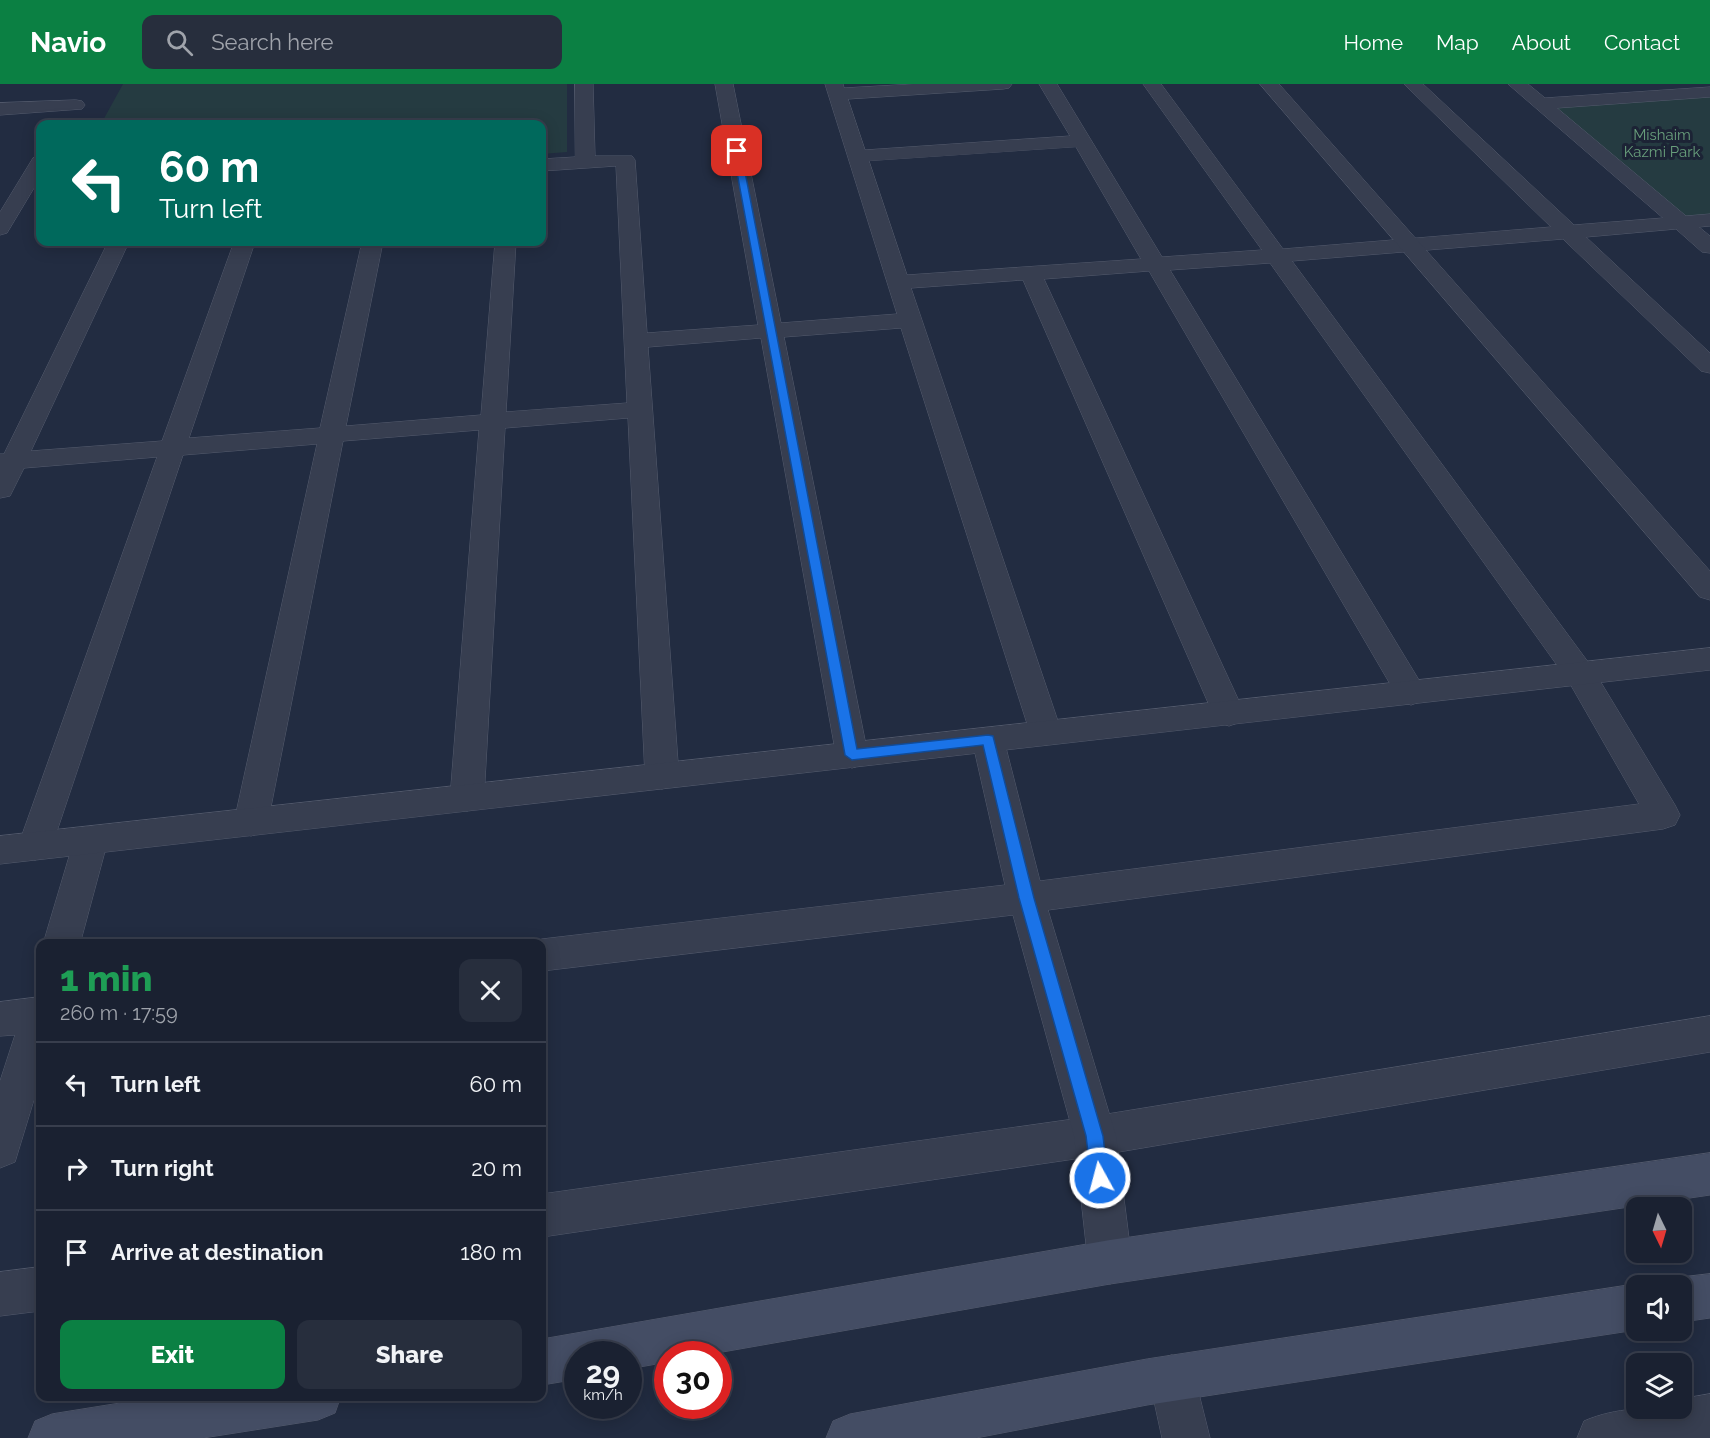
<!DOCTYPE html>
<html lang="en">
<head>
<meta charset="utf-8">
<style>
  :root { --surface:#1a2131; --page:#272e3d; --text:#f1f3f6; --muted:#9fa3ab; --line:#383e4d; --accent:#0b8043 }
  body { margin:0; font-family:Raleway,sans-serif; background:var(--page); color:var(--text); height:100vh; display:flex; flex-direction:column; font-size:22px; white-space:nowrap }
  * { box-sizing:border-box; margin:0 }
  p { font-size:20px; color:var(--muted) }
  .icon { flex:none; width:33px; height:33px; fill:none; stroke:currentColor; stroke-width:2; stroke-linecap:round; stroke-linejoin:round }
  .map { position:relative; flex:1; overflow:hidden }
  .sheet { position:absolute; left:36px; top:855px; width:510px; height:462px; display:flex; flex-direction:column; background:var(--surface); border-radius:12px; box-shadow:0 3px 15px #0003,0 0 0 2px var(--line) }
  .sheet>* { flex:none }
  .hud { position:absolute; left:36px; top:36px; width:510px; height:126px; border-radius:12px; box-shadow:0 3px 15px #0003,0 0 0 2px var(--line); background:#00695c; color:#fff; overflow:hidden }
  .needle { width:39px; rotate:175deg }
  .controls { position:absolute; left:1626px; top:1113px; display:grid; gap:12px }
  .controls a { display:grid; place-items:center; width:66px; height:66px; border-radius:12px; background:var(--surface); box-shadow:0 3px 15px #0003,0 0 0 2px var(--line); font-size:30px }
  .speed { position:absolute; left:564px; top:1257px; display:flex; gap:12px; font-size:30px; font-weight:700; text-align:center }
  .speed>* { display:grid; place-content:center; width:78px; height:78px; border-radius:50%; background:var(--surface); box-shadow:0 3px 15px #0003,0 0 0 2px var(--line); line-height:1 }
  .speed small { font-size:15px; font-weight:400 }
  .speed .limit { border:9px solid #d22; background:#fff; color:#111 }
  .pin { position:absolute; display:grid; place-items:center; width:51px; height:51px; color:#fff; margin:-26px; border-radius:12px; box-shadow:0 3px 9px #0006 }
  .me { position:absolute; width:66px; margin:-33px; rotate:353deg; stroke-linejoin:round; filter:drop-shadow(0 0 4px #0008) }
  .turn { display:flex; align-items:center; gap:21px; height:126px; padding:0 24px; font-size:27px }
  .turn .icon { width:78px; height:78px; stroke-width:2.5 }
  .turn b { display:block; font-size:42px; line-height:51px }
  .round { display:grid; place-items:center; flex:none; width:63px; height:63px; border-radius:12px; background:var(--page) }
  .summary { display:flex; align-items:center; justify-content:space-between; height:102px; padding:0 24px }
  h1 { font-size:36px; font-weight:800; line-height:45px; color:#1e9e55 }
  .primary-button { display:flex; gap:12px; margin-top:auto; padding:12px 24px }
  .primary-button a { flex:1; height:69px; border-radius:12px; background:var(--accent); color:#fff; font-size:24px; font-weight:800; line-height:69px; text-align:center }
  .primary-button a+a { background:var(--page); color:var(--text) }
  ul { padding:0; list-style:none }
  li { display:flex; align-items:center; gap:18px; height:84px; padding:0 24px; border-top:2px solid var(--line) }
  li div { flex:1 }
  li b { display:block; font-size:22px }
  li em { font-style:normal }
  header { display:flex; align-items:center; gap:36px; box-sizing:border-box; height:84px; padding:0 30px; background:var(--accent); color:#fff }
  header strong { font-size:28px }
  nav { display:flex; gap:33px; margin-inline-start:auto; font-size:21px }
  .search { width:420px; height:54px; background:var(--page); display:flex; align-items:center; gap:15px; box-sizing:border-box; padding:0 21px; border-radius:12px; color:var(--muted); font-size:22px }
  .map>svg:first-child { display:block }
  .green { fill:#253b41 }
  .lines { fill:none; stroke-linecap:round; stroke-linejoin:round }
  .pedestrian-casing { stroke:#555c6e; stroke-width:1 }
  .minor-casing { stroke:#555c6e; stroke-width:1 }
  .tertiary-casing { stroke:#555c6e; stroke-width:1 }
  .secondary-casing { stroke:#555c6e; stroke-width:1 }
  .pedestrian { fill:#373e50; fill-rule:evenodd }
  .minor { fill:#373e50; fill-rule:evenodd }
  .tertiary { fill:#373e50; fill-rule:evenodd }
  .secondary { fill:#444d64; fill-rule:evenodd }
  .route { fill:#1a73e8; stroke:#114b97; stroke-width:1.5 }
  .labels { text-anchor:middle; stroke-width:6; stroke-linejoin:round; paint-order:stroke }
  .far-park-label { font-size:15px; fill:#689e7b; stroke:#1c2335 }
</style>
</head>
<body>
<header>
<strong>Navio</strong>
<div class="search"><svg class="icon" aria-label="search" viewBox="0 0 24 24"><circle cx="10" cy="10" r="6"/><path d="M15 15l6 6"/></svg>Search here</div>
<nav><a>Home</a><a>Map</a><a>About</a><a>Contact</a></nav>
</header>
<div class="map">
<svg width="1710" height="1354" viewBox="0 0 1710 1354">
  <rect width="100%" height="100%" fill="#222c41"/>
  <!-- green -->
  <path class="green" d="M123,0H567V68L542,70V40H101Z
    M1710,8V136L1681,139L1541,20Z"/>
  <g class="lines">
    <!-- pedestrian casing -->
    <g class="pedestrian-casing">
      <path id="pedestrian" d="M1710,932V968L1095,1072L542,1153V1110L1095,1032Z
        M40,1183V1227L0,1232V1188Z"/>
    </g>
    <!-- minor casing -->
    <g class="minor-casing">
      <path id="minor" d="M575,0H593L595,72H632L635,76L647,249L758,241L715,0H733L781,239L897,230L825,0H843L844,4L914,0H1012L1009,4L1003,5L848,15L865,66L1070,52L1039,0H1057L1162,173L1262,166L1143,0H1161L1283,165L1551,143L1404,0H1423L1574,141L1663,134L1508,0H1528L1545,14L1710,3V13L1557,24L1686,132L1710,130V142L1699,143L1710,152V169L1702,168L1676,145L1586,153L1710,269V289L1701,287L1563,155L1292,177L1591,582L1675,721L1680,731L1675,741L1663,745L1048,826L1116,1052L1132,1178L1126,1194L1110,1200L1094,1194L1088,1178L1074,1052L1013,831L542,887V860H529L542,855L1005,801L972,656L976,647L988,644L1000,647L1004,656L1040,797L1639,720L1569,598L1270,179L1170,186L1422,601L1427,609L1422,617L1411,621L1400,617L1149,187L1044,195L1245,630L1240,638L1229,642L1218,638L1213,630L1023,196L911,204L1062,649L1057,658L1046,661L1035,658L1030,649L901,244L784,253L868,671L864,680L852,684L840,680L836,671L761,254L648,263L679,692L674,701L662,705L650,701L645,692L628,334L505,344L484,714L479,723L467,727L455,723L450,714L479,346L343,357L268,738L263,748L251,752L239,748L234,738L317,360L183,371L52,762L47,772L35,776L23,772L18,762L157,373L24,384L10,412L0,414V370H4L108,158H129L31,367L162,357L234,158H255L189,354L320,344L362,158H383L346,342L481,331L495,158H516L506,328L627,319L616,82L542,87V75L575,73ZM1076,63L1141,175L907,191L869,77Z
        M76,16L82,17L85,21L82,25L0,31V19Z
        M40,72V94L7,149L0,151V128L33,74Z
        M91,742L103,746L108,756L80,860H43L74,756L79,746Z
        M40,913V996L15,1078L0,1084V997L15,951L0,952V918Z
        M1172,1271L1189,1277L1195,1294L1210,1354H1162L1149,1294L1155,1277Z
        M1710,1310V1354H1577L1584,1337C1617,1323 1647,1324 1682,1324V1315Z"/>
    </g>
    <!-- tertiary casing -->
    <g class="tertiary-casing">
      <path id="tertiary" d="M1260,0H1279L1710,487V516L1700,513Z
        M1710,564V586L0,780V752Z"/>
    </g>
    <!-- secondary casing -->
    <g class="secondary-casing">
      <path id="secondary" d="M1710,1069V1111L1110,1200L711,1270H668V1278L628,1285V1270H578V1295L542,1301V1255L1110,1156Z
        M1710,1190V1234L1682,1238V1202L1666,1200L1682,1193Z
        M1636,1200L1639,1202H1636V1246L1147,1321L976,1354H826L833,1337L850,1330L1147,1275Z
        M164,1312H341L335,1329L318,1336L203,1354H28L35,1337L52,1330Z"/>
    </g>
    <!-- pedestrian -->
    <use href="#pedestrian" class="pedestrian"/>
    <!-- minor -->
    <use href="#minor" class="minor"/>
    <!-- tertiary -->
    <use href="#tertiary" class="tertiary"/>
    <!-- secondary -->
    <use href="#secondary" class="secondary"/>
  </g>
  <!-- route -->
  <path class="route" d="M737,65L741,67L857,665L988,651L993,652L1034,814L1103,1052L1108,1094L1106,1100L1100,1102L1093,1100L1091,1094L1086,1052L1019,814L983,661L852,676L845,671L733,67Z"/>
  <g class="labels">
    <!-- far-park labels -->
    <g class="far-park-label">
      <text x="1662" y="56">Mishaim<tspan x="1662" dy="17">Kazmi Park</tspan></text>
    </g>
  </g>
</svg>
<div class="controls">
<a><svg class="needle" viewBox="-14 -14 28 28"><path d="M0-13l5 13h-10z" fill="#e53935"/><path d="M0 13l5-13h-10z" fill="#9fa3ab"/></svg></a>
<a><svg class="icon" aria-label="sound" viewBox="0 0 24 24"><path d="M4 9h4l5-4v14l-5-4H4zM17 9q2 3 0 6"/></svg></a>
<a><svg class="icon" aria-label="layers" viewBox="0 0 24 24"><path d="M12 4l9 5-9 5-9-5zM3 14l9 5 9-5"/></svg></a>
</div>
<div class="speed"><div>29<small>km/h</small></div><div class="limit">30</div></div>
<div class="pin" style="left:737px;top:67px;background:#d93025"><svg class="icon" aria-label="arrive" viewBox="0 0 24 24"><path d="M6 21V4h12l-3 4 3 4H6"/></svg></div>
<svg class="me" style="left:1100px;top:1094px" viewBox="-20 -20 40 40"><circle r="17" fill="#1a73e8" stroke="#fff" stroke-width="3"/><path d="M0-11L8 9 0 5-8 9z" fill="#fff"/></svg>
<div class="hud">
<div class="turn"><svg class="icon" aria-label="left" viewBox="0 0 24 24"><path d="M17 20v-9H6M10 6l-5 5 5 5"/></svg><div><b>60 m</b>Turn left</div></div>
</div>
<section class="sheet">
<div class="summary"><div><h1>1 min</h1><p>260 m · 17:59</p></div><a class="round"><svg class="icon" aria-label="close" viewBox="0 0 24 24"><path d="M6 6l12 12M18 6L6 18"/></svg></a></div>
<ul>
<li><svg class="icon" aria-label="left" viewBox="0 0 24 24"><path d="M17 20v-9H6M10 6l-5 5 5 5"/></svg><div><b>Turn left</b></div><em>60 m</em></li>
<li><svg class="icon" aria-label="right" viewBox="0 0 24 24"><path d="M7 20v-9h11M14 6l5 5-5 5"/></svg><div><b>Turn right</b></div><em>20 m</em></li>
<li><svg class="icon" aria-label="arrive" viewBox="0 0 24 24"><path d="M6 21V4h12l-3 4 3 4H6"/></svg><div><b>Arrive at destination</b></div><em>180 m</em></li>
</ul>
<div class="primary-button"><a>Exit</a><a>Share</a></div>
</section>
</div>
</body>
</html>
